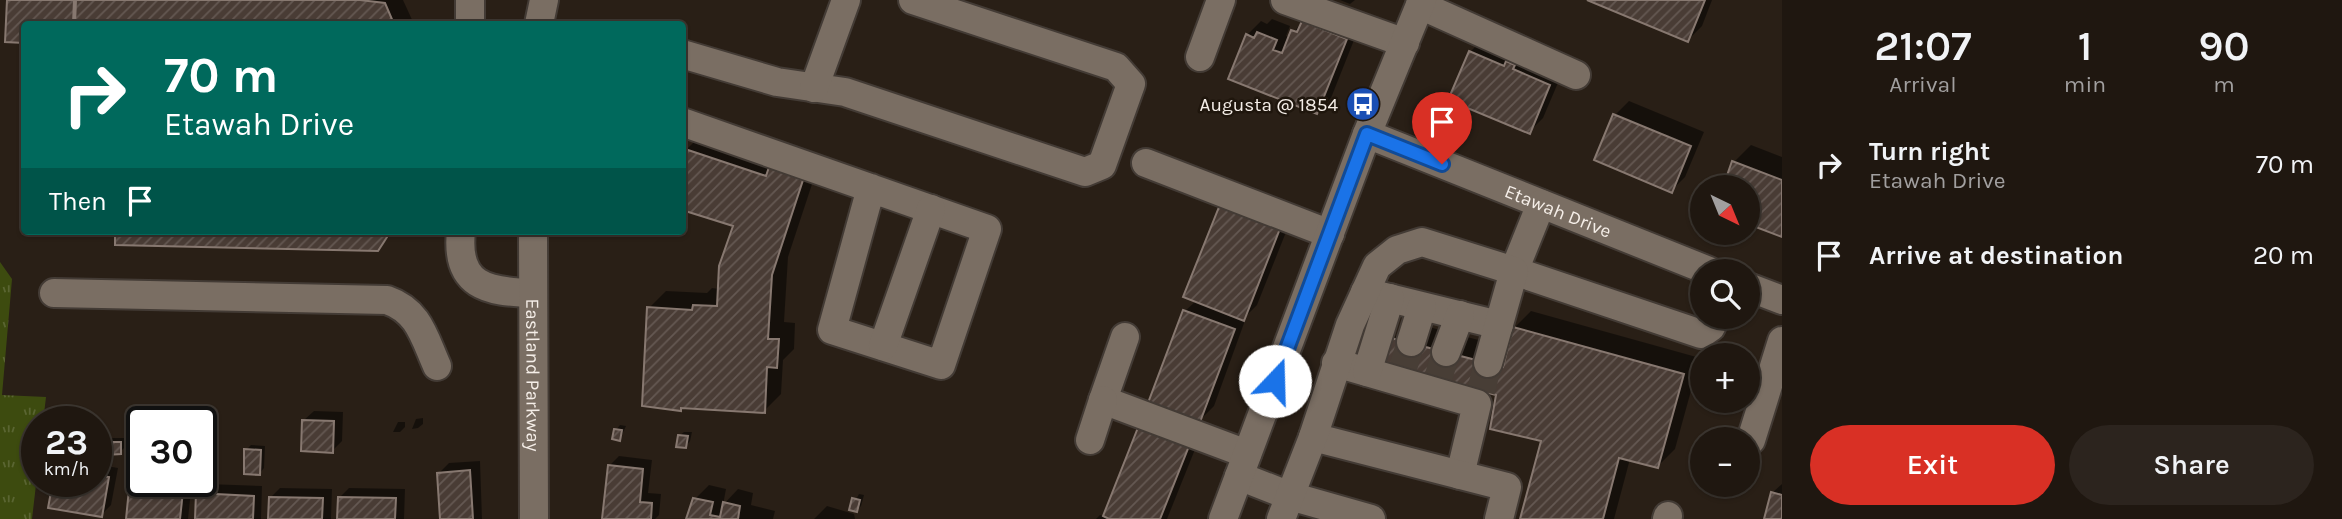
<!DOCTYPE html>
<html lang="en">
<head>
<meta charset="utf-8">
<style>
  :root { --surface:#1f1710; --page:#2c241e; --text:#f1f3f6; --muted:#a19f9f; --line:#3c3630; --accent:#d93025 }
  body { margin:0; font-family:Karla,sans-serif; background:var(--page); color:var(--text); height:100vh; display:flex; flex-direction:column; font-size:26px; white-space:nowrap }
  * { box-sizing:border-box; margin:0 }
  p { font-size:23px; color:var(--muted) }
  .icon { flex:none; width:38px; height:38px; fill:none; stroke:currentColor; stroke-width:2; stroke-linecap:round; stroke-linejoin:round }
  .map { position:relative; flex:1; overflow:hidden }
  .side { display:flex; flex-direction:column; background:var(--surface); width:560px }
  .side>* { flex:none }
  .hud { position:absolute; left:21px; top:21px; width:665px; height:214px; border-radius:7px; box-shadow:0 2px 5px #0004,0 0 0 2px var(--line); background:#00695c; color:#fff; overflow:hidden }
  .needle { width:46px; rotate:137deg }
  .fabs { position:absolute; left:1690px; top:175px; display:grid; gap:14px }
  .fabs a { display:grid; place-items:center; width:70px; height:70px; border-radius:50%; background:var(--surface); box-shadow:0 2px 5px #0004,0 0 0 2px var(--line); font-size:35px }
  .speed { position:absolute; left:21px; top:406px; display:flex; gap:14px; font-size:35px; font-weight:700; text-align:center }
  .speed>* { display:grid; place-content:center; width:91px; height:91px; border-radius:50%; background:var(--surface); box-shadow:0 2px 5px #0004,0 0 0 2px var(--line); line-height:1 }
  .speed small { font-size:18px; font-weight:400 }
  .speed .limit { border:4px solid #111; border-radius:10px; background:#fff; color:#111 }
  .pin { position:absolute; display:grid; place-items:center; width:60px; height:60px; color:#fff; margin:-72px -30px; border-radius:50% 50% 50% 0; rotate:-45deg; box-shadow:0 0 7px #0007 }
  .pin .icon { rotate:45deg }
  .me { position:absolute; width:77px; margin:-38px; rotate:21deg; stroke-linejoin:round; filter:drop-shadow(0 0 5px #0008) }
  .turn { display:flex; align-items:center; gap:24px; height:147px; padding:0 28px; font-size:32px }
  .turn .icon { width:91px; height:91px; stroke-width:2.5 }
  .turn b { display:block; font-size:49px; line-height:60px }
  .then { display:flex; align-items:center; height:66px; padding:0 28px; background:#0003; gap:14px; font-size:26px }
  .eta { display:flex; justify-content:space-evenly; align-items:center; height:119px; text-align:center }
  .eta b { font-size:42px; font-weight:600; line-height:49px }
  .button { display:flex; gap:14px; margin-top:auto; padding:14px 28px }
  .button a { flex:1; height:80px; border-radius:42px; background:var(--accent); color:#fff; font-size:28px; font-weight:600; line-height:80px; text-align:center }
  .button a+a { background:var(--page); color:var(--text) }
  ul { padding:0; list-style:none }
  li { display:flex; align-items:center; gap:21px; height:91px; padding:0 28px }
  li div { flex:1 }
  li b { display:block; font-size:26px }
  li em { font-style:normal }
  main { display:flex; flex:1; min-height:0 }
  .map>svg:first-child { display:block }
  .park { fill:url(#park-tufts) }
  .shadow { fill:#0007 }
  .building { fill:url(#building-hatch); stroke:#877870; stroke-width:2 }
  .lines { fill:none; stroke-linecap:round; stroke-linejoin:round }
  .minor-tunnel { stroke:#483e36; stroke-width:28; stroke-dasharray:28 14; stroke-linecap:butt }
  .minor-casing { stroke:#433b35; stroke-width:32 }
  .minor { stroke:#7a6e63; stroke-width:28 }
  .route-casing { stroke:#114b97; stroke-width:18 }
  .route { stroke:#1a73e8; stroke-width:12 }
  .labels { text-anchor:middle; stroke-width:5; stroke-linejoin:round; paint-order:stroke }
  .poi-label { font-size:19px; fill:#f5eee8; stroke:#1f160d; text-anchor:end }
  .street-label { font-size:19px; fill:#f5eee8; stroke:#1f160d }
</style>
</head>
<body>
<main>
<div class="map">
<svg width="1782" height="519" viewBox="0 0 1782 519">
  <defs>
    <pattern id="park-tufts" width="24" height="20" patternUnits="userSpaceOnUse" patternTransform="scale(1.75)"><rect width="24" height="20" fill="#3d4b0f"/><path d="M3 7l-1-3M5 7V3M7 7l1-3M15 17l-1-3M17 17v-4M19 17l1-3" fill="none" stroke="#5a6532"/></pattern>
    <pattern id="building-hatch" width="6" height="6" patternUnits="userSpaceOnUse" patternTransform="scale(1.75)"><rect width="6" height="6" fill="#493c35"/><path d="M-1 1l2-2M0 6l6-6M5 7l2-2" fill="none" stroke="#645852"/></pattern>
  </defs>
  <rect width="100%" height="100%" fill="#291f16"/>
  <!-- park -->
  <path class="park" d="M0,262L12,279L2,395L46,397L43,422H37V476L32,519H0Z"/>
  <!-- shadow -->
  <path class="shadow" d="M9,0H403L414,24H24V41H7Z
    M1340,0H1355L1350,4Z
    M1712,0L1702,26L1688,40L1589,1Z
    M1306,17L1360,25L1331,98L1317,112L1247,35L1261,21L1267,24L1272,19L1290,26L1286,36L1290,37Z
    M1484,38L1563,71L1543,118L1529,132L1470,52Z
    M1629,101L1704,132L1685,177L1671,191L1615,115Z
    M703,133L819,163L788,257L784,322L795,323L794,349L783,360L781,394L764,411L683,406L680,409L649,308L666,291L707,293L712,288L719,289L735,225L682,208V161L686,150Z
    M1751,145L1782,157V235L1748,187H1724L1734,162Z
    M1294,212L1257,305L1247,315L1214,406L1200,420L1185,311Z
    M117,231H394L378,250Z
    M1531,311L1700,358L1675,449L1658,466L1630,459L1614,519H1522L1543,439L1498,394L1393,339L1410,322L1509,348L1514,328Z
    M314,411L343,412L342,441L332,451L304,420Z
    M178,417L196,418V422H173Z
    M423,418V424L418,428L412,429L416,419Z
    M398,422H405V427L400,432H393Z
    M620,425L626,426L620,439L616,430Z
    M684,432H692L690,441L686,446L679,436Z
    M1202,432L1167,519H1096L1100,515L1105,517Z
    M111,438H125V447L120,452L106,443Z
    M251,445L265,446L264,468L260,473L246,450Z
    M619,456L652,460L648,493L661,494L659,515L655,519H603L609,466Z
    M480,461L482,519H442L439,473L449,463Z
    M96,464L118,468L111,505L101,515Z
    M140,480L192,481L188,519H128L131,489Z
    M207,484L262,486L261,519H197L198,494Z
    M1782,484V519H1765L1772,493Z
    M709,485L726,489L723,505L738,489L753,493L751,505L775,511L773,519H689L695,499Z
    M280,488L332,489L331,519H270L271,497Z
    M349,488L405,489L404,519H339L340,497Z
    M859,494L864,495L861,506L857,510L851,509Z
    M827,506L854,514L855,519H814Z"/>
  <!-- building -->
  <path class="building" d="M7,0H74L73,24H24V43L5,42Z
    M76,0H360L385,3L394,24H75Z
    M1587,0H1705L1688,42Z
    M1302,21L1347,39L1317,114L1228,79L1246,34L1254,38L1257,32L1277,40L1273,50L1282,53L1291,30L1297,32Z
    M1469,51L1504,66L1506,61L1515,65L1513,69L1550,85L1530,134L1448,100Z
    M1613,114L1691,146L1672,193L1594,160Z
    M685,149L766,176L769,167L803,180L772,275L768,339H779L777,368L767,367L765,413L681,408V411L642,406L647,307L692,310L693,305L717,306L719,266L733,226L682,210Z
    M1732,161L1782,180V237L1748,224V187H1723Z
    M1221,202L1281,226L1244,321L1183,297Z
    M115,231H391L378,251L115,245Z
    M1183,310L1235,329L1200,422L1148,403Z
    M1513,327L1684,374L1658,468L1619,458L1603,519H1520L1541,441L1490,429L1496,395L1383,365L1391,338L1503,367Z
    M302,420L334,421L333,453L301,451Z
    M1139,425L1189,446L1160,519H1109L1103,516Z
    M614,429L622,430L620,441L612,439Z
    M678,435L688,436L686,448L676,447Z
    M105,442H121V454L106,455Z
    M244,449L261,450L260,475L244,474Z
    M608,465L643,469L640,502L652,503L651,519H602Z
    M470,470L473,519H440L437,473Z
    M96,475L109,477L102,517L48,508L53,481H96Z
    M162,481L184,482L180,519H126L129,489L161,491Z
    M1771,492L1782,495V519H1764Z
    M196,493L254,496L253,519H195Z
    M269,497L323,498L322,519H268Z
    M338,497L396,498L395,519H337Z
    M693,498L713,502L710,515L720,517L723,502L740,506L738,519H686Z
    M852,498L860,500L857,512L849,510Z"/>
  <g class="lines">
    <!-- minor-tunnel -->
    <path class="minor-tunnel" d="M1402,371L1411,342
      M1438,379L1446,352
      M1481,391L1488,363"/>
    <!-- minor casing -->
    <g class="minor-casing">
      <g id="minor">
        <path d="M1285,0L1405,43"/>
        <path d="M1420,5L1576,75"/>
        <path d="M470,24V0"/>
        <path d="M539,24L544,0"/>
        <path d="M682,54L777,82L845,92L1085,172L1102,165L1131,84L1116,67L913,0"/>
        <path d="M1200,57L1221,0"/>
        <path d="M814,88L846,0"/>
        <path d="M682,122L987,229L941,365L832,330L871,188"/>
        <path id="s1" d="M1367,134L1709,271"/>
        <path d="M1146,163L1330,234"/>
        <path d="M1541,204L1514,271L1701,334L1711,327L1715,317"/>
        <path d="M461,231C455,286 487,292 533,293"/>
        <path id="s2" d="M533,231L534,519"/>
        <path d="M1748,287L1782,300"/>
        <path d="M1365,292L1499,325"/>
        <path d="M54,293L387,300C419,311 424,337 437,366"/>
        <path d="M1125,337L1103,400L1247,454"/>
        <path d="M1411,342L1422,307"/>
        <path d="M883,346L931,209"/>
        <path d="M1446,352L1460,315"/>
        <path d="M1336,363L1477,404L1460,475"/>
        <path d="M1367,372L1390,298"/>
        <path d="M1313,437L1507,487L1499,519"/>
        <path d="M1090,440L1103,400"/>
        <path d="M1751,440L1782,341"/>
        <path d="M1239,476L1290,496L1371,519"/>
        <path d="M1223,519L1367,134L1422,0"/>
        <path d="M1281,519L1313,437L1350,325L1377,266L1397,250L1422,242L1514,271L1488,363"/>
        <path d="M1667,519L1668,516"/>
      </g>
    </g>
    <!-- minor -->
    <use href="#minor" class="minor"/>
  </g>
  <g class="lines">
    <!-- route casing -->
    <g class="route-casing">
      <path id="route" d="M1275,381L1367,134L1442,164"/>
    </g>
    <!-- route -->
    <use href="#route" class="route"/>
  </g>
  <!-- icons -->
  <defs>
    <g id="bus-disc" transform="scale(1.75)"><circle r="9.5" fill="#1a4fb4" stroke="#1f160d"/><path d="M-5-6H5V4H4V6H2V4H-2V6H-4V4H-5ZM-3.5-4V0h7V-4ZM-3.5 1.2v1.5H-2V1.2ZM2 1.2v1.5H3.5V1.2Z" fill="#fff"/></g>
  </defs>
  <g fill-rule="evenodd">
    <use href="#bus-disc" x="1363" y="104"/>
  </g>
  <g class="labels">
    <!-- poi labels -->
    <g class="poi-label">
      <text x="1338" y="111">Augusta @ 1854</text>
    </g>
    <!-- street labels -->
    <g class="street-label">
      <text dy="7" stroke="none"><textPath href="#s1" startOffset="206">Etawah Drive</textPath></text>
      <text dy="7" stroke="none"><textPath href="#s2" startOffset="144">Eastland Parkway</textPath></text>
    </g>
  </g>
</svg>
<div class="fabs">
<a><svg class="needle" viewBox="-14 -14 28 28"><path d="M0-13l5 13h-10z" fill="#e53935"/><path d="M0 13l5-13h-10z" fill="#a19f9f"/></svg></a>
<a><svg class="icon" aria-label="search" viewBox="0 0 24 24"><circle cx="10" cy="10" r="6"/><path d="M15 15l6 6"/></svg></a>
<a>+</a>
<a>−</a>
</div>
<div class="speed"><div>23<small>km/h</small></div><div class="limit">30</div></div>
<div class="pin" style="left:1442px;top:164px;background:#d93025"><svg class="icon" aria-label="arrive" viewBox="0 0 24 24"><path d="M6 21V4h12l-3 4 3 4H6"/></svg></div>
<svg class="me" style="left:1275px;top:381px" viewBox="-20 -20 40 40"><circle r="19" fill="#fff"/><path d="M0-13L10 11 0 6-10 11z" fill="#1a73e8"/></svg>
<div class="hud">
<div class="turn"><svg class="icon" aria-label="right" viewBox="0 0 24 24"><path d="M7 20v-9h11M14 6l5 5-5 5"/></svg><div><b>70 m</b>Etawah Drive</div></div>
<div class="then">Then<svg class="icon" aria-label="arrive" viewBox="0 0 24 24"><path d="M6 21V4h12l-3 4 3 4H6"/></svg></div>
</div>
</div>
<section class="side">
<div class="eta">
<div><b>21:07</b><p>Arrival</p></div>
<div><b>1</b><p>min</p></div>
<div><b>90</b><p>m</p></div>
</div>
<ul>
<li><svg class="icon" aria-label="right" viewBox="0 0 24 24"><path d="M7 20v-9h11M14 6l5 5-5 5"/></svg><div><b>Turn right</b><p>Etawah Drive</p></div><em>70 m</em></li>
<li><svg class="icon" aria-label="arrive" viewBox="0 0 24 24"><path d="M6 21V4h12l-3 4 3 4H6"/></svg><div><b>Arrive at destination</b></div><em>20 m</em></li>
</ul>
<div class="button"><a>Exit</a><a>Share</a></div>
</section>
</main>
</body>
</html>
